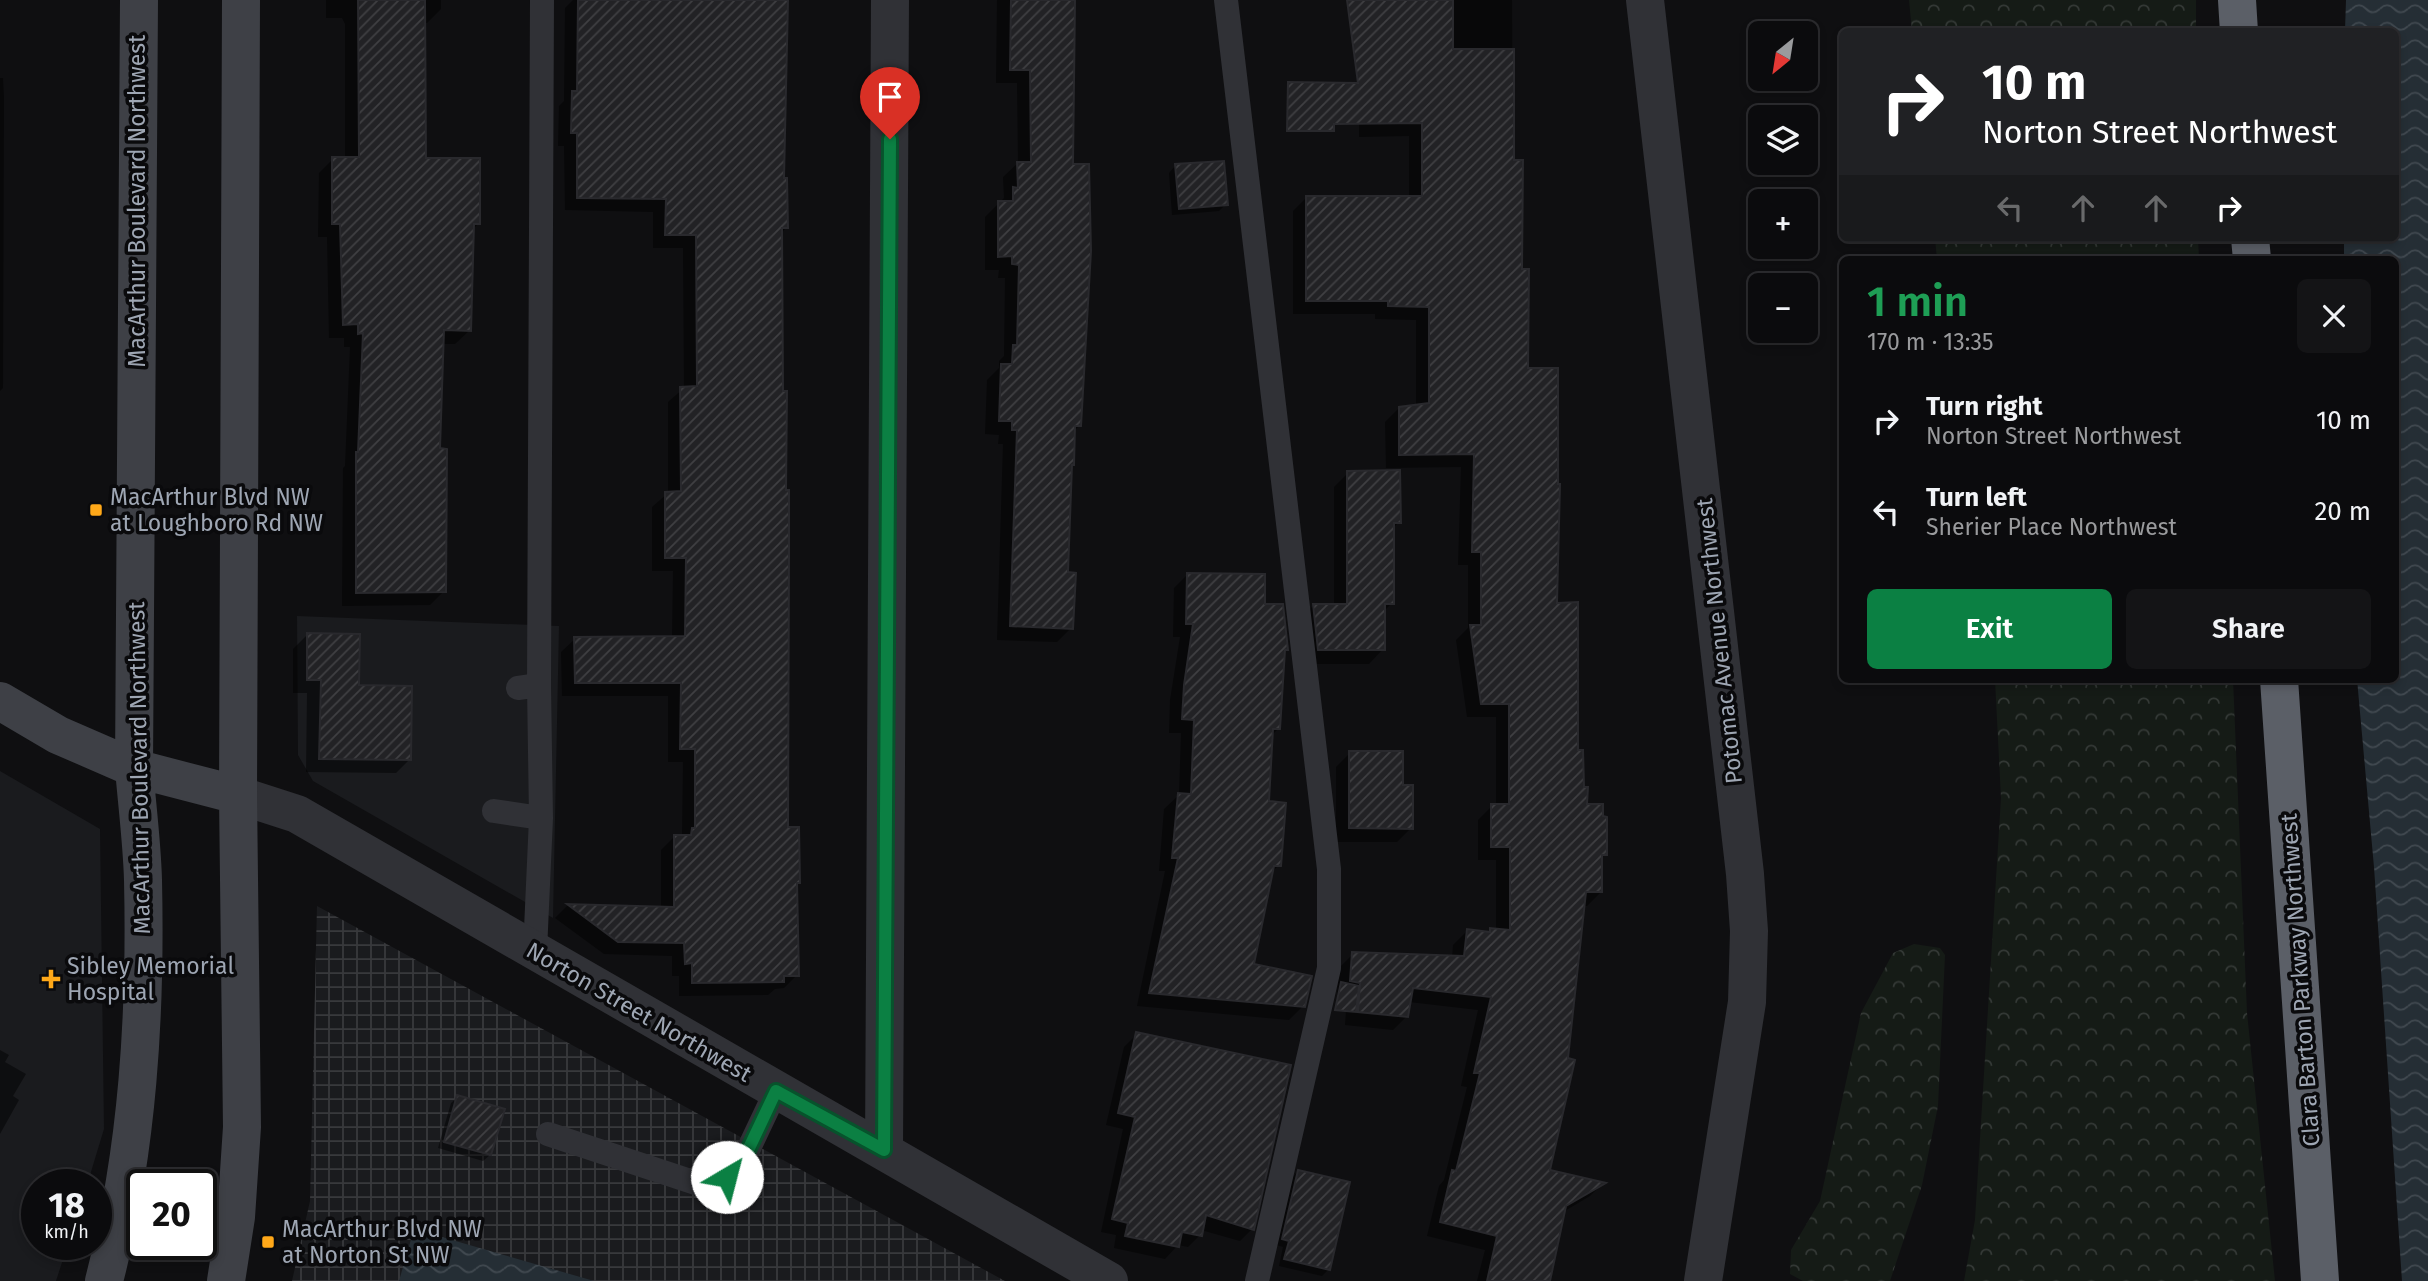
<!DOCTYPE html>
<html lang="en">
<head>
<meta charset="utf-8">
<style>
  :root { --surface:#0b0b0d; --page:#141416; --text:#f1f3f6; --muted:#9a9b9d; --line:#2b2b2e; --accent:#0b8043 }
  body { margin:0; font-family:"Fira Sans",sans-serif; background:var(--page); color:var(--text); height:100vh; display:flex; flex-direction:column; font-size:26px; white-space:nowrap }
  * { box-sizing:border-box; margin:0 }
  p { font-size:23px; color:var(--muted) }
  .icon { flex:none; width:38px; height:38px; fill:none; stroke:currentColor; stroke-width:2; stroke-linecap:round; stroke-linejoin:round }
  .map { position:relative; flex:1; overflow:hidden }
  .drawer { position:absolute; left:1839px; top:256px; width:560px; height:427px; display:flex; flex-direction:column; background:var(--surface); border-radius:10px; box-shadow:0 4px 10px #0003,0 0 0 2px var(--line) }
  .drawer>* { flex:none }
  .guide { position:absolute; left:1839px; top:28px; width:560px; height:214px; border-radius:10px; box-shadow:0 4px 10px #0003,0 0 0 2px var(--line); background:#202124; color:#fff; overflow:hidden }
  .needle { width:46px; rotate:210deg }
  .controls { position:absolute; left:1748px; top:21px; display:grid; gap:14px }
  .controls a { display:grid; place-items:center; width:70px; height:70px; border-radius:10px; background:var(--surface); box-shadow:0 4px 10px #0003,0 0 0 2px var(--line); font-size:35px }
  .speed { position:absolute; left:21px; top:1169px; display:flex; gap:14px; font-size:35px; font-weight:700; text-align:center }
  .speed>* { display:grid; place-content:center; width:91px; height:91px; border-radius:50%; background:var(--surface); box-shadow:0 4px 10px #0003,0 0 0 2px var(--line); line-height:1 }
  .speed small { font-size:18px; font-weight:400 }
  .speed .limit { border:4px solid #111; border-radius:10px; background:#fff; color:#111 }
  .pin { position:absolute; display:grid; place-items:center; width:60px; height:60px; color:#fff; margin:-72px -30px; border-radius:50% 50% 50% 0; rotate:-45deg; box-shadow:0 0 7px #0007 }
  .pin .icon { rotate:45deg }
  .me { position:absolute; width:77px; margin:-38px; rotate:37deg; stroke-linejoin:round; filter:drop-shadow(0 0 5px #0008) }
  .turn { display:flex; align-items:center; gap:24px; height:147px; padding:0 28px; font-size:32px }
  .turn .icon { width:91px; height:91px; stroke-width:2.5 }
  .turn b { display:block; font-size:49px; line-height:60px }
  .lanes { display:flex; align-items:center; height:66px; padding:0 28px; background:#0003; justify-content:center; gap:35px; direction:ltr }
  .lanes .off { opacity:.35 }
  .round { display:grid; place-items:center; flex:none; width:74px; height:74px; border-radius:10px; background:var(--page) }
  .headline { display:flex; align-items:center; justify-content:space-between; height:119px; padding:0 28px }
  h1 { font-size:42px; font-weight:600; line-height:52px; color:#1e9e55 }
  .primary-button { display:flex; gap:14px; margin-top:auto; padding:14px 28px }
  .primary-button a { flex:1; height:80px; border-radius:10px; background:var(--accent); color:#fff; font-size:28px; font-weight:600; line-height:80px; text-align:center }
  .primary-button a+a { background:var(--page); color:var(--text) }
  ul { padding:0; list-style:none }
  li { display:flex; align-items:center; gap:21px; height:91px; padding:0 28px }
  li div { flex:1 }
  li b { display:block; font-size:26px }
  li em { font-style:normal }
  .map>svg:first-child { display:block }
  .built { fill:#1a1b1e }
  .industrial { fill:url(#industrial-grid) }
  .forest { fill:url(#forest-crowns) }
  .water { fill:url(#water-waves) }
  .shadow { fill:#0007 }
  .building { fill:url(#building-hatch); stroke:#29292d; stroke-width:2 }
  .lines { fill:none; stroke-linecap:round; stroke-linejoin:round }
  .lane { stroke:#303136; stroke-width:24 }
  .street { stroke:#303136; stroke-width:38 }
  .secondary { stroke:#3e4046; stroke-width:38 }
  .highway { stroke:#5b5f67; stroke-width:38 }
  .route-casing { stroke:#07532c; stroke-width:18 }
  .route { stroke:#0b8043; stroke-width:12 }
  .poi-dot { fill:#ffa819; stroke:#0a0a0c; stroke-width:2.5 }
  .labels { text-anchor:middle; stroke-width:7; stroke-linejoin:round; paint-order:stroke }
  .street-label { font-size:23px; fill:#9ea6b3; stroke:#0a0a0c }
  .poi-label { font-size:23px; fill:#9ea6b3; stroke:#0a0a0c; text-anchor:start }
</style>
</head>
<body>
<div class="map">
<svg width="2428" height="1281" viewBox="0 0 2428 1281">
  <defs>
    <pattern id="industrial-grid" width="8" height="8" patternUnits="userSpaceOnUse" patternTransform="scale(1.75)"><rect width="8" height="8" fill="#1a1b1e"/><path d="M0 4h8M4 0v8" fill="none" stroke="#38393c"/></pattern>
    <pattern id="forest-crowns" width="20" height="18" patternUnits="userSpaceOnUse" patternTransform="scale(1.75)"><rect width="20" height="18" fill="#151b16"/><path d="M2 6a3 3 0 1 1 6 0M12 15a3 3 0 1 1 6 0" fill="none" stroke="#343936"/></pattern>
    <pattern id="water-waves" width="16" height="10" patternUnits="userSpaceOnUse" patternTransform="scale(1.75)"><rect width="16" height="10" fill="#252e35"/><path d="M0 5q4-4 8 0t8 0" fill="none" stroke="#414950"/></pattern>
    <pattern id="building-hatch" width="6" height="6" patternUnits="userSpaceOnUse" patternTransform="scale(1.75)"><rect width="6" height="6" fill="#222225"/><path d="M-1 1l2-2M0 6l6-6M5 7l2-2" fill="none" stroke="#3f3f42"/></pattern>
  </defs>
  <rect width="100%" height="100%" fill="#0f0f11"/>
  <!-- built -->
  <path class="built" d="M297,616L559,626L553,918L313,781L298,755Z
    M0,771L100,829L104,1129L87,1185H37V1244H68L56,1281H0Z"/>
  <!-- industrial -->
  <path class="industrial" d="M317,906L1005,1281H292L310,1201Z"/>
  <!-- forest -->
  <path class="forest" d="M1909,0H2196V31H1912Z
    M1935,238H2198L2199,259H1937Z
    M1995,679H2233L2247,1013L2275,1281H1964L1975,1220L2001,798Z
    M1914,944L1940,948L1945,955L1938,1106L1922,1185L1890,1281H1803L1790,1274L1791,1250L1820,1201L1861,1013L1893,953Z"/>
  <!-- water -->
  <path class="water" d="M2346,0H2428V1281H2402L2374,867L2357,679H2396V259H2344V238H2396V32L2345,31Z
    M414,1229L594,1281H399Z"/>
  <!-- shadow -->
  <path class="shadow" d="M326,0H441V9L427,23H423L424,160L478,224L472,230L470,330L455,344H442L438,450L444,591L430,605L342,606L343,468L345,466L350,347H344V338H329L327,237H318L319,173L333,159H345V24L342,18H326Z
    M573,0H788L782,180L786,228L781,233L786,829L798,883L796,885L797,975L784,988L775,989L768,995L679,996V976H672V956L604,954L555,918L567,906L661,908V850L674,837H682L683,762H668V696H562L561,652L575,639L672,638L673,571H652V507L668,493V402L684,388L683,248H653V212L565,210L564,146H558L559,106L564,101L565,8Z
    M997,0H1074L1071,165L1080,425L1073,432L1066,574L1071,628L1057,642L997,640L1003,444H998L999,435L985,434L987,380L999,368V361L1004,356L1005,278H998L999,270H985V217L1004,198L1003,177L1018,163L1017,83H996Z
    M1359,0H1512L1513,162L1527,370L1555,605L1582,788L1586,805L1605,854L1601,859V892L1587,906H1583L1547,1171L1602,1184L1590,1196L1563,1212L1548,1280L1552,1281H1477L1485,1250L1427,1236L1439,1186L1444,1180L1467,1087L1461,1086L1478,1010L1409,1002L1407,1016L1393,1030L1345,1025L1347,996L1337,995L1339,968L1353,954L1452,958L1453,945L1467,931L1487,934L1491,930H1496V860H1478V820L1492,806H1496V717H1467L1456,640L1468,628V565H1458L1461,467L1386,468L1385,422L1399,408L1416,406V320L1375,319V314H1293V211L1307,197L1409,198V136L1359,137Z
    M0,78H3L4,98L3,388L0,391Z
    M1175,166L1226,204L1219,211L1172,215L1169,173Z
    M1348,473L1399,522L1392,529V603L1383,612V649L1369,664H1304L1299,620L1313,606H1334V487Z
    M1188,574L1263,606L1286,650L1283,653L1279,728L1271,736L1268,803L1279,865L1271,873L1252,966L1303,1006L1289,1020L1137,1006L1165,871H1159L1164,809L1179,795L1181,733H1169L1170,700L1180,637H1173L1174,588Z
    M307,635L357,687L410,759L396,773L306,772L307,693H293V649Z
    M1350,753L1401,787L1411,828L1397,842H1336V767Z
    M1137,1034L1252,1229L1240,1241L1201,1230L1200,1235L1188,1247L1178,1245L1165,1259L1114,1248L1116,1235L1101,1232L1123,1129L1106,1125L1124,1047Z
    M0,1050L9,1055L5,1062L26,1074L13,1096L19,1100L0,1134Z
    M458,1097L490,1155L483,1161L438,1148L451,1103Z
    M1298,1171L1329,1269L1322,1276L1279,1266L1283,1247L1276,1245L1292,1178Z"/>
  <!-- building -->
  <path class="building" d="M358,0H425L426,158H480V224H474L471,331L444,330L440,448L447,449L446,592L356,593V452H358L363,333L358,334V324L343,325L340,224H332V157H359Z
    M578,0H788L784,178H787L788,228H782L783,391H787L786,490H789V558L788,827H799L800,883H797L799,976H784V982L692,983V963L685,964L684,943L618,942L567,904L674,907V835H691L692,828H695V749H680L681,683H575L574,637L685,636L686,558H665V492L681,491L680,387L697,386L696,235H665L666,199L577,198V133H571L572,91H577Z
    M1011,0H1075L1073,164H1089L1091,251L1081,426H1075L1074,465H1072L1068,572L1076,573L1073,629L1010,626L1017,430H1012V421H999L1001,364H1012L1013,345H1017L1019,265L1012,264V256L998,257V201H1013V187L1018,188L1017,162H1031L1030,70H1010Z
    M1347,0H1453V49H1514V160H1523L1522,269H1529L1528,368H1558V484H1560L1557,603L1578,602V750H1583L1584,787H1588L1587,804H1603V816L1607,817V855H1602V892H1586L1568,1058L1575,1060L1550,1170L1606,1183L1566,1206L1550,1281H1487L1497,1236L1440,1222L1452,1170L1456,1171L1480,1073H1474L1491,997L1413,988L1408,1017L1358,1012L1360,983L1350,981L1352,952L1464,956L1467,929L1490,932V928L1510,930V847H1491V804H1509V704H1481L1470,625H1481V552H1472L1474,454L1399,455V407L1429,403V307L1388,306V301H1306V196H1422V123L1334,124V131H1287L1288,82L1358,83Z
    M1224,161L1228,205L1179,209L1175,164Z
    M1400,470L1401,523H1394V604H1385V650H1318L1313,604H1347V471Z
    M1187,573L1265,574V604H1283L1288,650H1285L1280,729H1273L1269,801L1286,803L1281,866H1274L1254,964L1312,976L1305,1007L1149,993L1178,858H1172L1178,793L1191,794L1194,720L1182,719L1184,685L1193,624H1186Z
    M307,633L360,634L359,685L412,686L411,760L319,759L321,680H307Z
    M1349,751H1403V785H1413V829L1349,828Z
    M1341,982L1359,986L1356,1012L1335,1010Z
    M1136,1032L1291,1065L1254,1230L1206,1215L1202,1236L1182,1232L1179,1247L1125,1236L1128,1223L1112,1219L1135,1117L1118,1113Z
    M457,1095L505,1109L491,1155L444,1142Z
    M1298,1170L1350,1182L1330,1270L1284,1259L1289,1241L1282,1239Z"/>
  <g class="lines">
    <!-- lane -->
    <path class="lane" d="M1226,0L1329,869V968L1257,1281
      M518,688L539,685
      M494,811L541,818
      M535,951L541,818L539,685L542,0
      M548,1134L714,1189L741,1165L776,1091"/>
    <!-- street -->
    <path class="street" d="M1645,0L1745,874L1749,931L1747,1002L1703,1281
      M238,795L297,814L1109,1281
      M884,1150L890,0"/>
    <!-- secondary -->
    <path class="secondary" d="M0,701L58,735L134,768L238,795
      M104,1281C138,1150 146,1014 143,880C142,843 137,805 134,768L139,0
      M226,1281L236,1217L242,1127L238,795L241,0"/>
    <!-- highway -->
    <path class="highway" d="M2237,0L2239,32
      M2250,238L2252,259
      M2279,679L2320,1281"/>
  </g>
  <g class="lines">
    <!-- route casing -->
    <g class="route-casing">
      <path id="route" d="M727,1177L741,1165L776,1091L884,1150L890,139"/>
    </g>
    <!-- route -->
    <use href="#route" class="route"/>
  </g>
  <!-- markers -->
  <g class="poi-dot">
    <rect x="89" y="503" width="14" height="14" rx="3.5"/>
    <path d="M47.5 968.5h7v7h7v7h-7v7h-7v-7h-7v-7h7z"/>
    <rect x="261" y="1235" width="14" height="14" rx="3.5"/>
  </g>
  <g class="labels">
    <!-- street labels -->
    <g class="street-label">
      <text transform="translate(137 201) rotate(-90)" y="8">MacArthur Boulevard Northwest</text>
      <text transform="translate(1719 641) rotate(-96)" y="8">Potomac Avenue Northwest</text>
      <text transform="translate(139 768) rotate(-91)" y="8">MacArthur Boulevard Northwest</text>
      <text transform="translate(2300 980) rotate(-94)" y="8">Clara Barton Parkway Northwest</text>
      <text transform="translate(639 1012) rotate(30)" y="8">Norton Street Northwest</text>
    </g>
    <!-- poi labels -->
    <g class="poi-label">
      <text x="110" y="505">MacArthur Blvd NW<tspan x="110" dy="26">at Loughboro Rd NW</tspan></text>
      <text x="67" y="974">Sibley Memorial<tspan x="67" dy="26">Hospital</tspan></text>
      <text x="282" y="1237">MacArthur Blvd NW<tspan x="282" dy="26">at Norton St NW</tspan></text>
    </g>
  </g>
</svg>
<div class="controls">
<a><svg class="needle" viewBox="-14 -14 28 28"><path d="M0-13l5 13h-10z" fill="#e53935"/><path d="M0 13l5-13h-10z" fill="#9a9b9d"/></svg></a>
<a><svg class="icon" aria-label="layers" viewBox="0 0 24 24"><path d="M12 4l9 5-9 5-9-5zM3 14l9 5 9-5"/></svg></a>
<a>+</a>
<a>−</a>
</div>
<div class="speed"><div>18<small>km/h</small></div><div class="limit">20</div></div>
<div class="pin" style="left:890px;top:139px;background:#d93025"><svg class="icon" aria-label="arrive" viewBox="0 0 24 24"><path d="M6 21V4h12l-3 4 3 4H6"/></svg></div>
<svg class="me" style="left:727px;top:1177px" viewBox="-20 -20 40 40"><circle r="19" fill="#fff"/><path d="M0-13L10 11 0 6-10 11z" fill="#0b8043"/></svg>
<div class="guide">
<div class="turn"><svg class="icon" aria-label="right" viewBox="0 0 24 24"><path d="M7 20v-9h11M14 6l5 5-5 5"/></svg><div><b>10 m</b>Norton Street Northwest</div></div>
<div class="lanes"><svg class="icon off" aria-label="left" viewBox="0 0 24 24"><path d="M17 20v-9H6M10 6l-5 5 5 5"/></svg><svg class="icon off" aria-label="ahead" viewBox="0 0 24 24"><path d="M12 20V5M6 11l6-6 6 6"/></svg><svg class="icon off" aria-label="ahead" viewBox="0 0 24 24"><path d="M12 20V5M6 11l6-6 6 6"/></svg><svg class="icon" aria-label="right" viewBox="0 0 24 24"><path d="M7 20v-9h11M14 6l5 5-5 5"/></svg></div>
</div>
<section class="drawer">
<div class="headline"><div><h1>1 min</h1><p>170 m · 13:35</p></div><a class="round"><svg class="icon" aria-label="close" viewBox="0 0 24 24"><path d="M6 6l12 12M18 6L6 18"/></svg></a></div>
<ul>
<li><svg class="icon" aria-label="right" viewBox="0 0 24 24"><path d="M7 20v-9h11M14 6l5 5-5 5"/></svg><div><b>Turn right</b><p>Norton Street Northwest</p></div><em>10 m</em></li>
<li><svg class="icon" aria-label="left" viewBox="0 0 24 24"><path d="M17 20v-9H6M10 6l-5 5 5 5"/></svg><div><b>Turn left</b><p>Sherier Place Northwest</p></div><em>20 m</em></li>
</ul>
<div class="primary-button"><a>Exit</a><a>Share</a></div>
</section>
</div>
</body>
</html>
